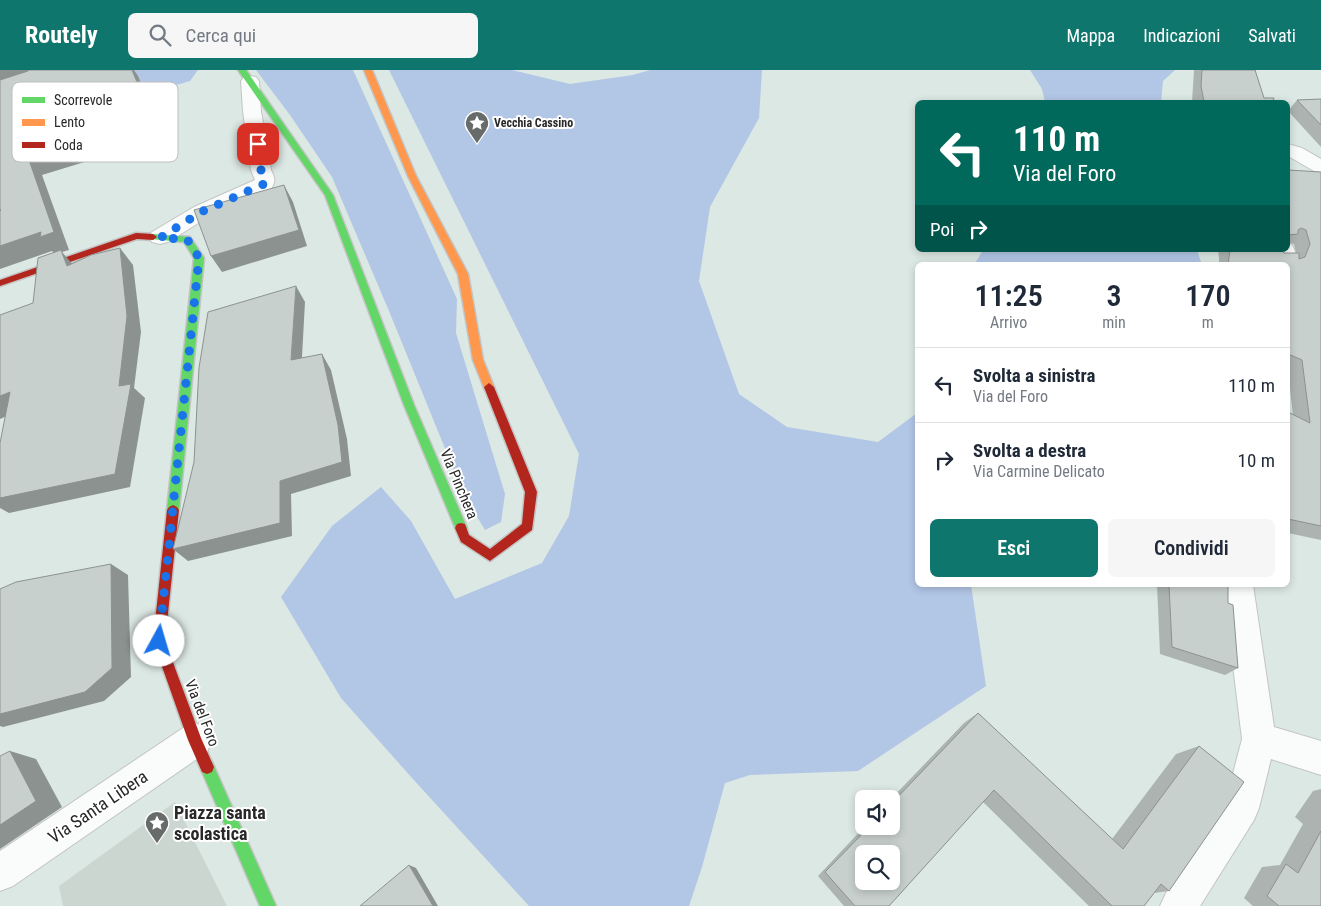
<!DOCTYPE html>
<html lang="it">
<head>
<meta charset="utf-8">
<style>
  :root { --surface:#fff; --page:#f6f6f7; --text:#1f2937; --muted:#747a83; --line:#e0e1e3; --accent:#0f766e }
  body { margin:0; font-family:"Roboto Condensed",sans-serif; background:var(--page); color:var(--text); height:100vh; display:flex; flex-direction:column; font-size:19px; white-space:nowrap }
  * { box-sizing:border-box; margin:0 }
  p { font-size:16px; color:var(--muted) }
  .icon { flex:none; width:28px; height:28px; fill:none; stroke:currentColor; stroke-width:2; stroke-linecap:round; stroke-linejoin:round }
  .map { position:relative; flex:1; overflow:hidden }
  .panel { position:absolute; left:915px; top:192px; width:375px; height:325px; display:flex; flex-direction:column; background:var(--surface); border-radius:8px; box-shadow:0 2px 8px #0003 }
  .panel>* { flex:none }
  .top-card { position:absolute; left:915px; top:30px; width:375px; height:152px; border-radius:8px; box-shadow:0 2px 8px #0003; background:#00695c; color:#fff; overflow:hidden }
  .controls { position:absolute; left:855px; top:720px; display:grid; gap:10px }
  .controls a { display:grid; place-items:center; width:45px; height:45px; border-radius:8px; background:var(--surface); box-shadow:0 2px 8px #0003; font-size:25px }
  .pin { position:absolute; display:grid; place-items:center; width:42px; height:42px; color:#fff; margin:-21px; border-radius:10px; box-shadow:0 2px 8px #0006 }
  .me { position:absolute; width:55px; margin:-28px; rotate:6deg; stroke-linejoin:round; filter:drop-shadow(0 0 4px #0008) }
  .turn { display:flex; align-items:center; gap:18px; height:105px; padding:0 15px; font-size:22px }
  .turn .icon { width:65px; height:65px; stroke-width:2.5 }
  .turn b { display:block; font-size:35px; line-height:42px }
  .then { display:flex; align-items:center; height:48px; padding:0 15px; background:#0003; gap:10px; font-size:19px }
  .eta { display:flex; justify-content:space-evenly; align-items:center; height:85px; text-align:center }
  .eta b { font-size:30px; font-weight:600; line-height:35px }
  .button { display:flex; gap:10px; margin-top:auto; padding:10px 15px }
  .button a { flex:1; height:58px; border-radius:8px; background:var(--accent); color:#fff; font-size:20px; font-weight:600; line-height:58px; text-align:center }
  .button a+a { background:var(--page); color:var(--text) }
  ul { padding:0; list-style:none }
  li { display:flex; align-items:center; gap:15px; height:75px; padding:0 15px; border-top:1px solid var(--line) }
  li div { flex:1 }
  li b { display:block; font-size:19px }
  li em { font-style:normal }
  header { display:flex; align-items:center; gap:30px; box-sizing:border-box; height:70px; padding:0 25px; background:var(--accent); color:#fff }
  header strong { font-size:24px }
  nav { display:flex; gap:28px; margin-inline-start:auto; font-size:18px }
  .search { width:350px; height:45px; background:var(--page); display:flex; align-items:center; gap:12px; box-sizing:border-box; padding:0 18px; border-radius:8px; color:var(--muted); font-size:19px }
  .map>svg:first-child { display:block }
  .green { fill:#b2c6e6 }
  .plaza { fill:#cbd6d1 }
  .lines { fill:none; stroke-linecap:round; stroke-linejoin:round }
  .street-casing { stroke:#c3c4c3; stroke-width:2 }
  .fast-casing { stroke:#c3c4c3; stroke-width:3 }
  .slow-casing { stroke:#c3c4c3; stroke-width:3 }
  .jam-casing { stroke:#c3c4c3; stroke-width:3 }
  .street { fill:#fafcfb; fill-rule:evenodd }
  .fast { fill:#63d668; fill-rule:evenodd }
  .slow { fill:#ff974d; fill-rule:evenodd }
  .jam { fill:#b3261e; fill-rule:evenodd }
  .wall { fill:#acb3b0 }
  .shaded-wall { fill:#8c9290 }
  .building { fill:#c8d0cd; stroke:#8c9290; fill-rule:evenodd }
  .route { stroke:#1a73e8; stroke-width:9; stroke-dasharray:0 16.2 }
  .labels { text-anchor:middle; stroke-width:4; stroke-linejoin:round; paint-order:stroke }
  .far-poi-label { font-size:12px; font-weight:bold; fill:#282828; stroke:#fff; text-anchor:start }
  .street-label { font-size:15px; fill:#282828; stroke:#fff }
  .near-street-label { font-size:18px; fill:#282828; stroke:#fff }
  .near-poi-label { font-size:18px; font-weight:bold; fill:#282828; stroke:#fff; text-anchor:start }
  .key { fill:#fff; stroke:#bebebe; stroke-width:1 }
  .key-label { font-size:14px; fill:#282828 }
</style>
</head>
<body>
<header>
<strong>Routely</strong>
<div class="search"><svg class="icon" aria-label="search" viewBox="0 0 24 24"><circle cx="10" cy="10" r="6"/><path d="M15 15l6 6"/></svg>Cerca qui</div>
<nav><a>Mappa</a><a>Indicazioni</a><a>Salvati</a></nav>
</header>
<div class="map">
<svg width="1321" height="836" viewBox="0 0 1321 836">
  <rect width="100%" height="100%" fill="#dce8e3"/>
  <!-- green -->
  <path class="green" d="M57,0H198L190,11L145,24Z
    M256,0H353L457,229L456,263L505,424L501,452L485,460L464,425L389,241L332,107L290,45Z
    M389,0H512L570,14L633,5L650,0H762L759,48L710,137L699,211L739,324L787,357L878,372L917,343L918,515H971L986,616L858,701L750,705L725,713L702,797L689,836H529L412,708L341,628L281,527L332,456L381,417L411,451L455,529L542,493L569,446L579,384Z
    M1030,0H1175L1163,11L1161,32H1045L1042,19Z
    M983,180H1197L1202,195H974Z"/>
  <!-- plaza -->
  <path class="plaza" d="M175,732L227,836H63L59,816Z"/>
  <g class="lines">
    <!-- street casing -->
    <g class="street-casing">
      <path id="street" d="M250,6L256,7L259,11L261,41L271,100C275,108 276,111 271,119L208,147L168,172L160,174L152,172L149,167L152,162L194,137L255,110L251,100L243,41L241,11L244,7Z
        M1288,74L1302,78L1321,89V103L1314,101L1288,86Z
        M1288,174L1292,175C1297,183 1296,193 1291,200L1288,201V195H1272L1273,180H1288Z
        M1223,515H1253L1274,657L1321,671V705L1271,689L1259,738L1254,750L1200,836H1160L1166,823L1226,730L1242,669Z
        M195,653L207,658L212,670L207,682L13,816L0,821V781L183,658Z"/>
    </g>
    <!-- fast casing -->
    <g class="fast-casing">
      <path id="fast" d="M238,0H246L333,125L414,335L467,458L465,462L461,463L457,462L404,335L325,125Z
        M153,164L190,167L204,188L179,440L177,443L173,445L169,443L167,440L194,188L184,172L150,169V165Z
        M207,690L212,692L276,836H260L200,697L202,692Z"/>
    </g>
    <!-- slow casing -->
    <g class="slow-casing">
      <path id="slow" d="M364,0H372L416,106L468,204L483,290L494,317L493,320H485L473,290L458,204L408,106Z"/>
    </g>
    <!-- jam casing -->
    <g class="jam-casing">
      <path id="jam" d="M136,163L153,164L157,167L153,170L137,169L0,216V210Z
        M489,313L494,317L537,422L532,460L490,491L461,472L455,458L457,454L461,453L465,454L469,465L490,479L522,454L525,422L484,317Z
        M173,435L177,437L179,440L165,571L201,668L214,697L212,702L207,704L202,702L188,670L153,571L167,440L169,437Z"/>
    </g>
    <!-- street -->
    <use href="#street" class="street"/>
    <!-- fast -->
    <use href="#fast" class="fast"/>
    <!-- slow -->
    <use href="#slow" class="slow"/>
    <!-- jam -->
    <use href="#jam" class="jam"/>
  </g>
  <!-- wall -->
  <path class="wall" d="M1194,0H1255L1264,28L1273,32H1192Z
    M1321,29V77L1288,41L1297,30Z
    M1288,100L1321,102V470L1288,463V342L1293,345L1288,302V195H1219V188L1218,180H1282V181L1284,183H1296L1294,174L1291,173L1288,177Z
    M1157,515H1228V533L1238,598L1225,605L1160,584Z
    M978,643L1112,769L1176,684L1199,676L1169,821L1154,823L1144,836H1089L983,732L889,836H844L818,806L865,756H891V729L964,653Z
    M1321,719V836H1253L1244,828L1262,797L1280,795L1303,754L1295,747L1313,721Z"/>
  <!-- shaded-wall -->
  <path class="shaded-wall" d="M0,0H28L26,7L0,17Z
    M132,0H134L138,6L152,39L153,71L42,105L69,180L62,182L75,197L81,212L52,181L0,199V176L28,87Z
    M284,115L293,132L307,176L222,202L211,186Z
    M120,178L133,195L141,262L134,318L145,328L130,417L9,443L0,438V428L119,316Z
    M296,216L305,232L301,305L291,290Z
    M322,284L331,300L347,369L351,406L291,424L292,466L188,491L173,479L280,411Z
    M10,322L27,337L0,349V326Z
    M111,494L128,505L131,607L104,631L3,657L0,656V644Z
    M10,681L36,689L62,737L0,779V755Z
    M409,795L416,798L438,836H433Z"/>
  <!-- building -->
  <path class="building" d="M29,0H132L141,22L142,53L28,87L54,162L40,167L41,162L0,176V141L1,140L0,139V10L28,1Z
    M1202,0H1255L1264,28H1274L1273,32H1204L1201,16Z
    M1321,29V55L1297,30Z
    M1288,100L1321,102V456L1288,449V342L1310,353L1302,290L1288,284V195H1228L1230,180H1282V181L1284,183H1299V189L1305,187L1310,174L1306,160L1301,158L1298,160V164L1288,165Z
    M284,115L299,160L211,186L194,140Z
    M120,178L127,246L119,316L131,314L115,404L0,428V373L10,322L0,326V245L33,233L38,188L61,180L67,196L91,185Z
    M296,216L291,290L322,284L338,355L342,392L280,411V453L173,479L194,392L199,298L208,242Z
    M111,494L112,598L85,622L0,644V519L16,512Z
    M1169,515H1228V533L1233,535L1238,598L1172,577Z
    M978,643L1123,779L1199,676L1244,712L1169,821L1161,814L1144,836H1112L994,720L889,836H855L825,802L870,756H891V734ZM864,784H891V811H864Z
    M10,681L36,731L0,755V686Z
    M1321,761V836H1279L1267,826L1286,794L1298,803Z
    M409,795L433,836H360Z"/>
  <g class="lines">
    <!-- route -->
    <path class="route" d="M159,571L199,188L187,169L160,168L201,142L264,114L265,109L261,100L258,74"/>
  </g>
  <!-- icons -->
  <defs>
    <g id="sight-pin" transform="scale(1.25)"><path d="M0 17L-7.5 6A9.5 9.5 0 1 1 7.5 6Z" fill="#676b69" stroke="#fff"/><path d="M0-6L1.8-2.2L6-1.7L2.9 1.2L3.7 5.4L0 3.3L-3.7 5.4L-2.9 1.2L-6-1.7L-1.8-2.2Z" fill="#fff"/></g>
  </defs>
  <g fill-rule="evenodd">
    <use href="#sight-pin" x="477" y="53"/>
    <use href="#sight-pin" x="157" y="753"/>
  </g>
  <g class="labels">
    <!-- far-poi labels -->
    <g class="far-poi-label">
      <text x="494" y="57">Vecchia Cassino</text>
    </g>
    <!-- street labels -->
    <g class="street-label">
      <text transform="translate(459 414) rotate(67)" y="5">Via Pinchera</text>
      <text transform="translate(202 643) rotate(69)" y="5">Via del Foro</text>
    </g>
    <!-- near-street labels -->
    <g class="near-street-label">
      <text transform="translate(98 737) rotate(-34)" y="6">Via Santa Libera</text>
    </g>
    <!-- near-poi labels -->
    <g class="near-poi-label">
      <text x="174" y="749">Piazza santa<tspan x="174" dy="21">scolastica</tspan></text>
    </g>
  </g>
  <!-- legend -->
  <rect x="12" y="12" width="166" height="80" rx="8" class="key"/>
  <rect x="22" y="27" width="23" height="6" fill="#63d668"/>
  <rect x="22" y="49" width="23" height="7" fill="#ff974d"/>
  <rect x="22" y="72" width="23" height="6" fill="#b3261e"/>
  <g class="key-label">
    <text x="54" y="35">Scorrevole</text>
    <text x="54" y="57">Lento</text>
    <text x="54" y="80">Coda</text>
  </g>
</svg>
<div class="controls">
<a><svg class="icon" aria-label="sound" viewBox="0 0 24 24"><path d="M4 9h4l5-4v14l-5-4H4zM17 9q2 3 0 6"/></svg></a>
<a><svg class="icon" aria-label="search" viewBox="0 0 24 24"><circle cx="10" cy="10" r="6"/><path d="M15 15l6 6"/></svg></a>
</div>
<div class="pin" style="left:258px;top:74px;background:#d93025"><svg class="icon" aria-label="arrive" viewBox="0 0 24 24"><path d="M6 21V4h12l-3 4 3 4H6"/></svg></div>
<svg class="me" style="left:159px;top:571px" viewBox="-20 -20 40 40"><circle r="19" fill="#fff"/><path d="M0-13L10 11 0 6-10 11z" fill="#1a73e8"/></svg>
<div class="top-card">
<div class="turn"><svg class="icon" aria-label="left" viewBox="0 0 24 24"><path d="M17 20v-9H6M10 6l-5 5 5 5"/></svg><div><b>110 m</b>Via del Foro</div></div>
<div class="then">Poi<svg class="icon" aria-label="right" viewBox="0 0 24 24"><path d="M7 20v-9h11M14 6l5 5-5 5"/></svg></div>
</div>
<section class="panel">
<div class="eta">
<div><b>11:25</b><p>Arrivo</p></div>
<div><b>3</b><p>min</p></div>
<div><b>170</b><p>m</p></div>
</div>
<ul>
<li><svg class="icon" aria-label="left" viewBox="0 0 24 24"><path d="M17 20v-9H6M10 6l-5 5 5 5"/></svg><div><b>Svolta a sinistra</b><p>Via del Foro</p></div><em>110 m</em></li>
<li><svg class="icon" aria-label="right" viewBox="0 0 24 24"><path d="M7 20v-9h11M14 6l5 5-5 5"/></svg><div><b>Svolta a destra</b><p>Via Carmine Delicato</p></div><em>10 m</em></li>
</ul>
<div class="button"><a>Esci</a><a>Condividi</a></div>
</section>
</div>
</body>
</html>
